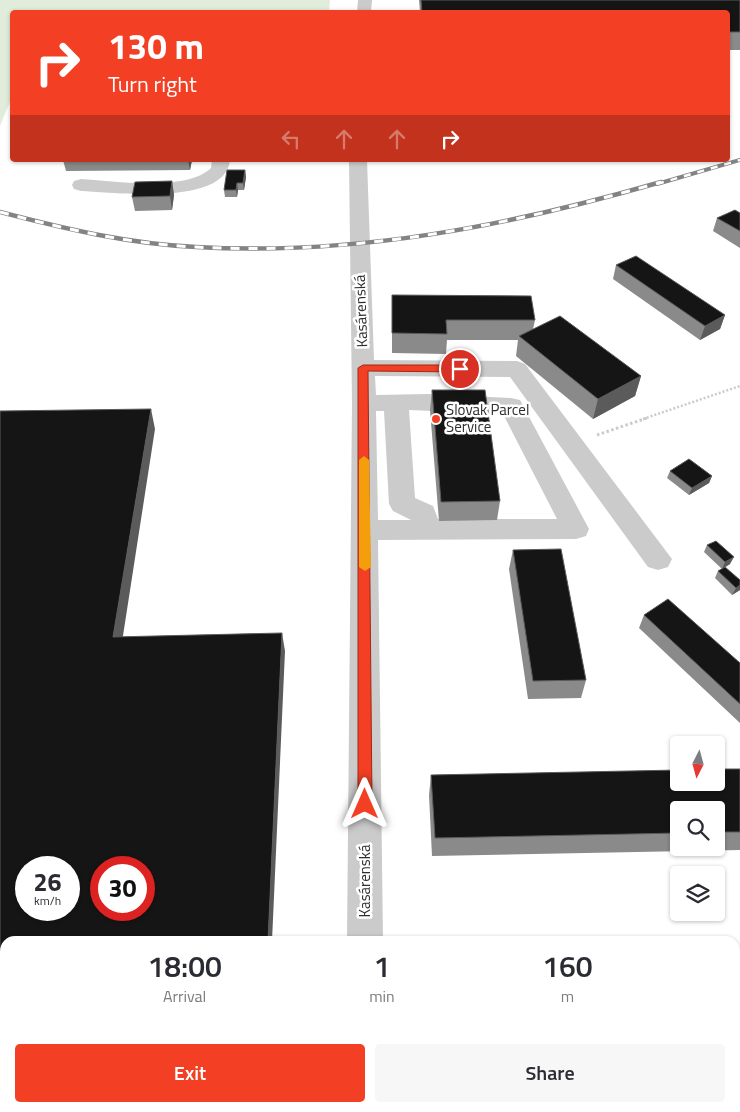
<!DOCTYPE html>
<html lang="en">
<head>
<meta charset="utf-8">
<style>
  :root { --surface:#fff; --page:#f7f7f7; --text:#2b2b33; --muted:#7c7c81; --accent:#f33f23 }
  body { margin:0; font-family:"Titillium Web",sans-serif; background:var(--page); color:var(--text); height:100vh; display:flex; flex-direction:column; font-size:19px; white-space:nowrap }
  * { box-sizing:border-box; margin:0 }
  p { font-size:16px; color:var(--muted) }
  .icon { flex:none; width:28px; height:28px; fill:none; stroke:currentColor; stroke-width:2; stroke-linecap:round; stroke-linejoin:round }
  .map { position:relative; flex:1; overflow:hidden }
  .details { position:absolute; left:0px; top:936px; width:740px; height:176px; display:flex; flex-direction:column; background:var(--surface); border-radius:15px 15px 0 0; box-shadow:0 1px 4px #0004 }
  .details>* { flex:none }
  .top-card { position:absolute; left:10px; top:10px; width:720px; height:152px; border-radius:5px; box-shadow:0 1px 4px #0004; background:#f33f23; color:#fff; overflow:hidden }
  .needle { width:32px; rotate:186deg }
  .tools { position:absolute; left:670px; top:736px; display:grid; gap:10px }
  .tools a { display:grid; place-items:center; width:55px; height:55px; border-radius:5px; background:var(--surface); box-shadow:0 1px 4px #0004; font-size:25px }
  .speed { position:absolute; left:15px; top:856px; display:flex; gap:10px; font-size:25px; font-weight:700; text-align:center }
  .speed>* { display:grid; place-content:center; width:65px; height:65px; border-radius:50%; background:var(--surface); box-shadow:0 1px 4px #0004; line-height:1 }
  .speed small { font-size:12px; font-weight:400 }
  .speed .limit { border:8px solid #d22; background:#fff; color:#111 }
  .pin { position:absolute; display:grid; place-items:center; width:42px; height:42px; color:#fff; margin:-21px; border:2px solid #fff; border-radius:50%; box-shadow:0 1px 5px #0007 }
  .me { position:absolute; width:55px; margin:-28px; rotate:0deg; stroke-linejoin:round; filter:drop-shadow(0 0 4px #0008) }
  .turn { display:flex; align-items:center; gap:18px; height:105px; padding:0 15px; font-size:22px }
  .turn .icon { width:65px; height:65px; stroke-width:2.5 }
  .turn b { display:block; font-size:35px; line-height:42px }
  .lanes { display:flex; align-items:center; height:48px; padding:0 15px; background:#0003; justify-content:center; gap:25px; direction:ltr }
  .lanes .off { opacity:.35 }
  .eta { display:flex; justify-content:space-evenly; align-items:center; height:85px; text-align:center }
  .eta b { font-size:30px; font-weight:600; line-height:35px }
  .action { display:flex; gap:10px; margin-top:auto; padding:10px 15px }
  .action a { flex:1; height:58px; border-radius:5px; background:var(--accent); color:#fff; font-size:20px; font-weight:600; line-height:58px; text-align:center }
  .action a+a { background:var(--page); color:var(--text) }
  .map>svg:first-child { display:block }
  .green { fill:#e1eddb }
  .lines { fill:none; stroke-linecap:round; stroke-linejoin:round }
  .path-far1 { stroke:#cbcbcb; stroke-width:2.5; stroke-dasharray:2 2; stroke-linecap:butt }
  .path { stroke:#cbcbcb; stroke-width:3; stroke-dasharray:2.5 2.5; stroke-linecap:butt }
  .minor { fill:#cbcbcb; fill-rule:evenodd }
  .rail-far1-casing { stroke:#838383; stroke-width:4 }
  .rail-casing { stroke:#838383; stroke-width:4.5 }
  .rail-far1 { stroke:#fff; stroke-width:2.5; stroke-dasharray:7; stroke-linecap:butt }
  .rail { stroke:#fff; stroke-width:3; stroke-dasharray:9; stroke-linecap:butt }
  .wall { fill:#8a8a8a; fill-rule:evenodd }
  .shaded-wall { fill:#5b5b5b }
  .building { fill:#151515; stroke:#5b5b5b; fill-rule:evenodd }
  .route { fill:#f33f23; stroke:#9e2917 }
  .slow { fill:#f59e0b }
  .poi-dot { fill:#f33f23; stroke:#fff; stroke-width:2 }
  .labels { text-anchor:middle; stroke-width:5; stroke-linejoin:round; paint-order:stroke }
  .street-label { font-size:15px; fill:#2e2e2e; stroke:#fff }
  .poi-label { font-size:15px; fill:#2e2e2e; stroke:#fff; text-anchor:start }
</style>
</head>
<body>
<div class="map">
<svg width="740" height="1112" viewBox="0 0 740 1112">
  <rect width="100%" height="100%" fill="#fff"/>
  <!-- green -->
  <path class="green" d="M0,0H330L329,12H12V97L0,126Z"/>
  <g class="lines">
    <!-- path-far1 -->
    <path class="path-far1" d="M643,419L740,386"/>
    <!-- path -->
    <path class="path" d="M597,435L647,418"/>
    <!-- minor -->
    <path class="minor" d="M358,0H372L371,12H357Z
      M212,160H230C226,207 114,192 81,191L74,189L72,185L74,181L81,179C113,181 187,192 211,168Z
      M349,160H367L374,360L517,361L525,364L672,559L668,567L658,570L648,567L510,377L375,376L376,395L428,394L511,398L520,400L589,529L586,536L576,539L378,540L383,941H347L352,403ZM409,410L503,414L557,519H438L433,506L415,498ZM376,411H384L389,504L393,511L411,520H378Z
      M346,1108H386V1112H346Z"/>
    <!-- rail-far1 casing -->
    <g class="rail-far1-casing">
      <path id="rail-far1" d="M657,184L740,160"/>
    </g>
    <!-- rail casing -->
    <g class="rail-casing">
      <path id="rail" d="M0,212C65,229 130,244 196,247C355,256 509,226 661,182"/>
    </g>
    <!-- rail-far1 -->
    <use href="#rail-far1" class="rail-far1"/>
    <!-- rail -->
    <use href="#rail" class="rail"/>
  </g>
  <!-- wall -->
  <path class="wall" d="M419,0H740V50H728V12H420Z
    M63,160H192L190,170L66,171Z
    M245,170L246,177L244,190H238L237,197H225L224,190Z
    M172,181L174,195L172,210L135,211L132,197Z
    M740,213V248L713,231L717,218Z
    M616,265L725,315L720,329L700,340L613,279Z
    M392,295L535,320L533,329L641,376L635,396L593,419L516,356L518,340H447L446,354L392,353Z
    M432,390L500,501L497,520L439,521L430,410Z
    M670,471L712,476L709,483L689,495L667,478Z
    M707,545L730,564L722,569L704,552Z
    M513,550L586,680L581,698L528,699L509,569Z
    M718,571L740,580V590L732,595L715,578Z
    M644,615L740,663V723L639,628Z
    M740,769V850L432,856L429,795L431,775ZM679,810H716V848H679Z
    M646,1108H735L740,1112H641Z"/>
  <!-- shaded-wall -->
  <path class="shaded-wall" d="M188,160H192L190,170Z
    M245,170L246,177L244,190L243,183Z
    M172,181L174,195L172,210L170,196Z
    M237,183L238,190L237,197L236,190Z
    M725,315L720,329L700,340L705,326Z
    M641,376L635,396L593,419L598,399Z
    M151,409L155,429L120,655L113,637Z
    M712,476L709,483L689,495L692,488Z
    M734,557L730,564L722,569L725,562Z
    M740,585V590L732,595L736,588Z
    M282,633L285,651L272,941H268Z
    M260,1108H264V1112H260Z"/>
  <!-- building -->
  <path class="building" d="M421,0H740V32H728V12H422Z
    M227,170H245L243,183H237L236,190H224Z
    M172,181L170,196L132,197L135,182Z
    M735,210L740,213V231L717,218Z
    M636,256L725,315L705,326L616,265Z
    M392,295L531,296L535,320H446L447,334L392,333Z
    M560,316L641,376L598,399L519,336Z
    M432,390H485L500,501L441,502Z
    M151,409L113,637L282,633L268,941H5V1108H260V1112H0V989L2,981H0V411ZM26,868H69V910H26ZM101,868H144V910H101Z
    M689,459L712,476L692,488L670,471Z
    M716,541L734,557L725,562L707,545Z
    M561,549L586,680L533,681L513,550Z
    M725,567L740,580V585L736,588L718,571Z
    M668,599L740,663V704L644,615Z
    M716,769H740V832H716V810H679V833L435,838L431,775L679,770V782H716Z
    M735,1074H740V1112H708L707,1108H735Z
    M647,1108H703L704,1112H648Z"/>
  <!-- route -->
  <path class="route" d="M363,365H460L465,369L460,372L368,371L372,804L370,809L365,811L360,809L358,804V368Z"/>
  <!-- slow -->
  <path class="slow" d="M364,456L369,460L371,567L365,571L359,567V460Z"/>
  <!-- markers -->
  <circle class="poi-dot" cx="436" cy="419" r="5"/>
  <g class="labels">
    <!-- street labels -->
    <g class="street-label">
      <text transform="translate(361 311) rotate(-92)" y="5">Kasárenská</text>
      <text transform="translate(365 881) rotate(-90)" y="5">Kasárenská</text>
    </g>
    <!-- poi labels -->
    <g class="poi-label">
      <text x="446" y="415">Slovak Parcel<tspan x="446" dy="17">Service</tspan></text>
    </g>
  </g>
</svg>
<div class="tools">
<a><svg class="needle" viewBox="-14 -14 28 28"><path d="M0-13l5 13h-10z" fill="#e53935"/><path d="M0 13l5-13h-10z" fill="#7c7c81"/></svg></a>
<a><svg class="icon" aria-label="search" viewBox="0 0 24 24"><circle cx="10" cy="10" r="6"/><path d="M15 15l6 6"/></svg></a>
<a><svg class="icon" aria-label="layers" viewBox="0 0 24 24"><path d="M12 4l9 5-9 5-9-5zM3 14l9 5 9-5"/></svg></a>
</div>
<div class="speed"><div>26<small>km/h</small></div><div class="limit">30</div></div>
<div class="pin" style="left:460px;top:369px;background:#d93025"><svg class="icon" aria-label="arrive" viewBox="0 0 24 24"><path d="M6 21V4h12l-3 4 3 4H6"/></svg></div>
<svg class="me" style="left:365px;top:804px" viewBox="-20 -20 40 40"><path d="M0-17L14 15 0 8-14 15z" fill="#f33f23" stroke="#fff" stroke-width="4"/></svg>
<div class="top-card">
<div class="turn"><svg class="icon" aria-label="right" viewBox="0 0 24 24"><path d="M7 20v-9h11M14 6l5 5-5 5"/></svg><div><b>130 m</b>Turn right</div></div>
<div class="lanes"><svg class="icon off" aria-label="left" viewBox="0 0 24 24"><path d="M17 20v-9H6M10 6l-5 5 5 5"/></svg><svg class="icon off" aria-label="ahead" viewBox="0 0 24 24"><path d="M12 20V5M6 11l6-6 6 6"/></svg><svg class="icon off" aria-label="ahead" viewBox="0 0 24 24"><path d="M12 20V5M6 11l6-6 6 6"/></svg><svg class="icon" aria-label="right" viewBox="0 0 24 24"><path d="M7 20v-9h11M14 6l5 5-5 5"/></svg></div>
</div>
<section class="details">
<div class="eta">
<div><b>18:00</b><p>Arrival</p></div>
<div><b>1</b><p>min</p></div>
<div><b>160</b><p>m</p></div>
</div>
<div class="action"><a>Exit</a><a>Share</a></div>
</section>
</div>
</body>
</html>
